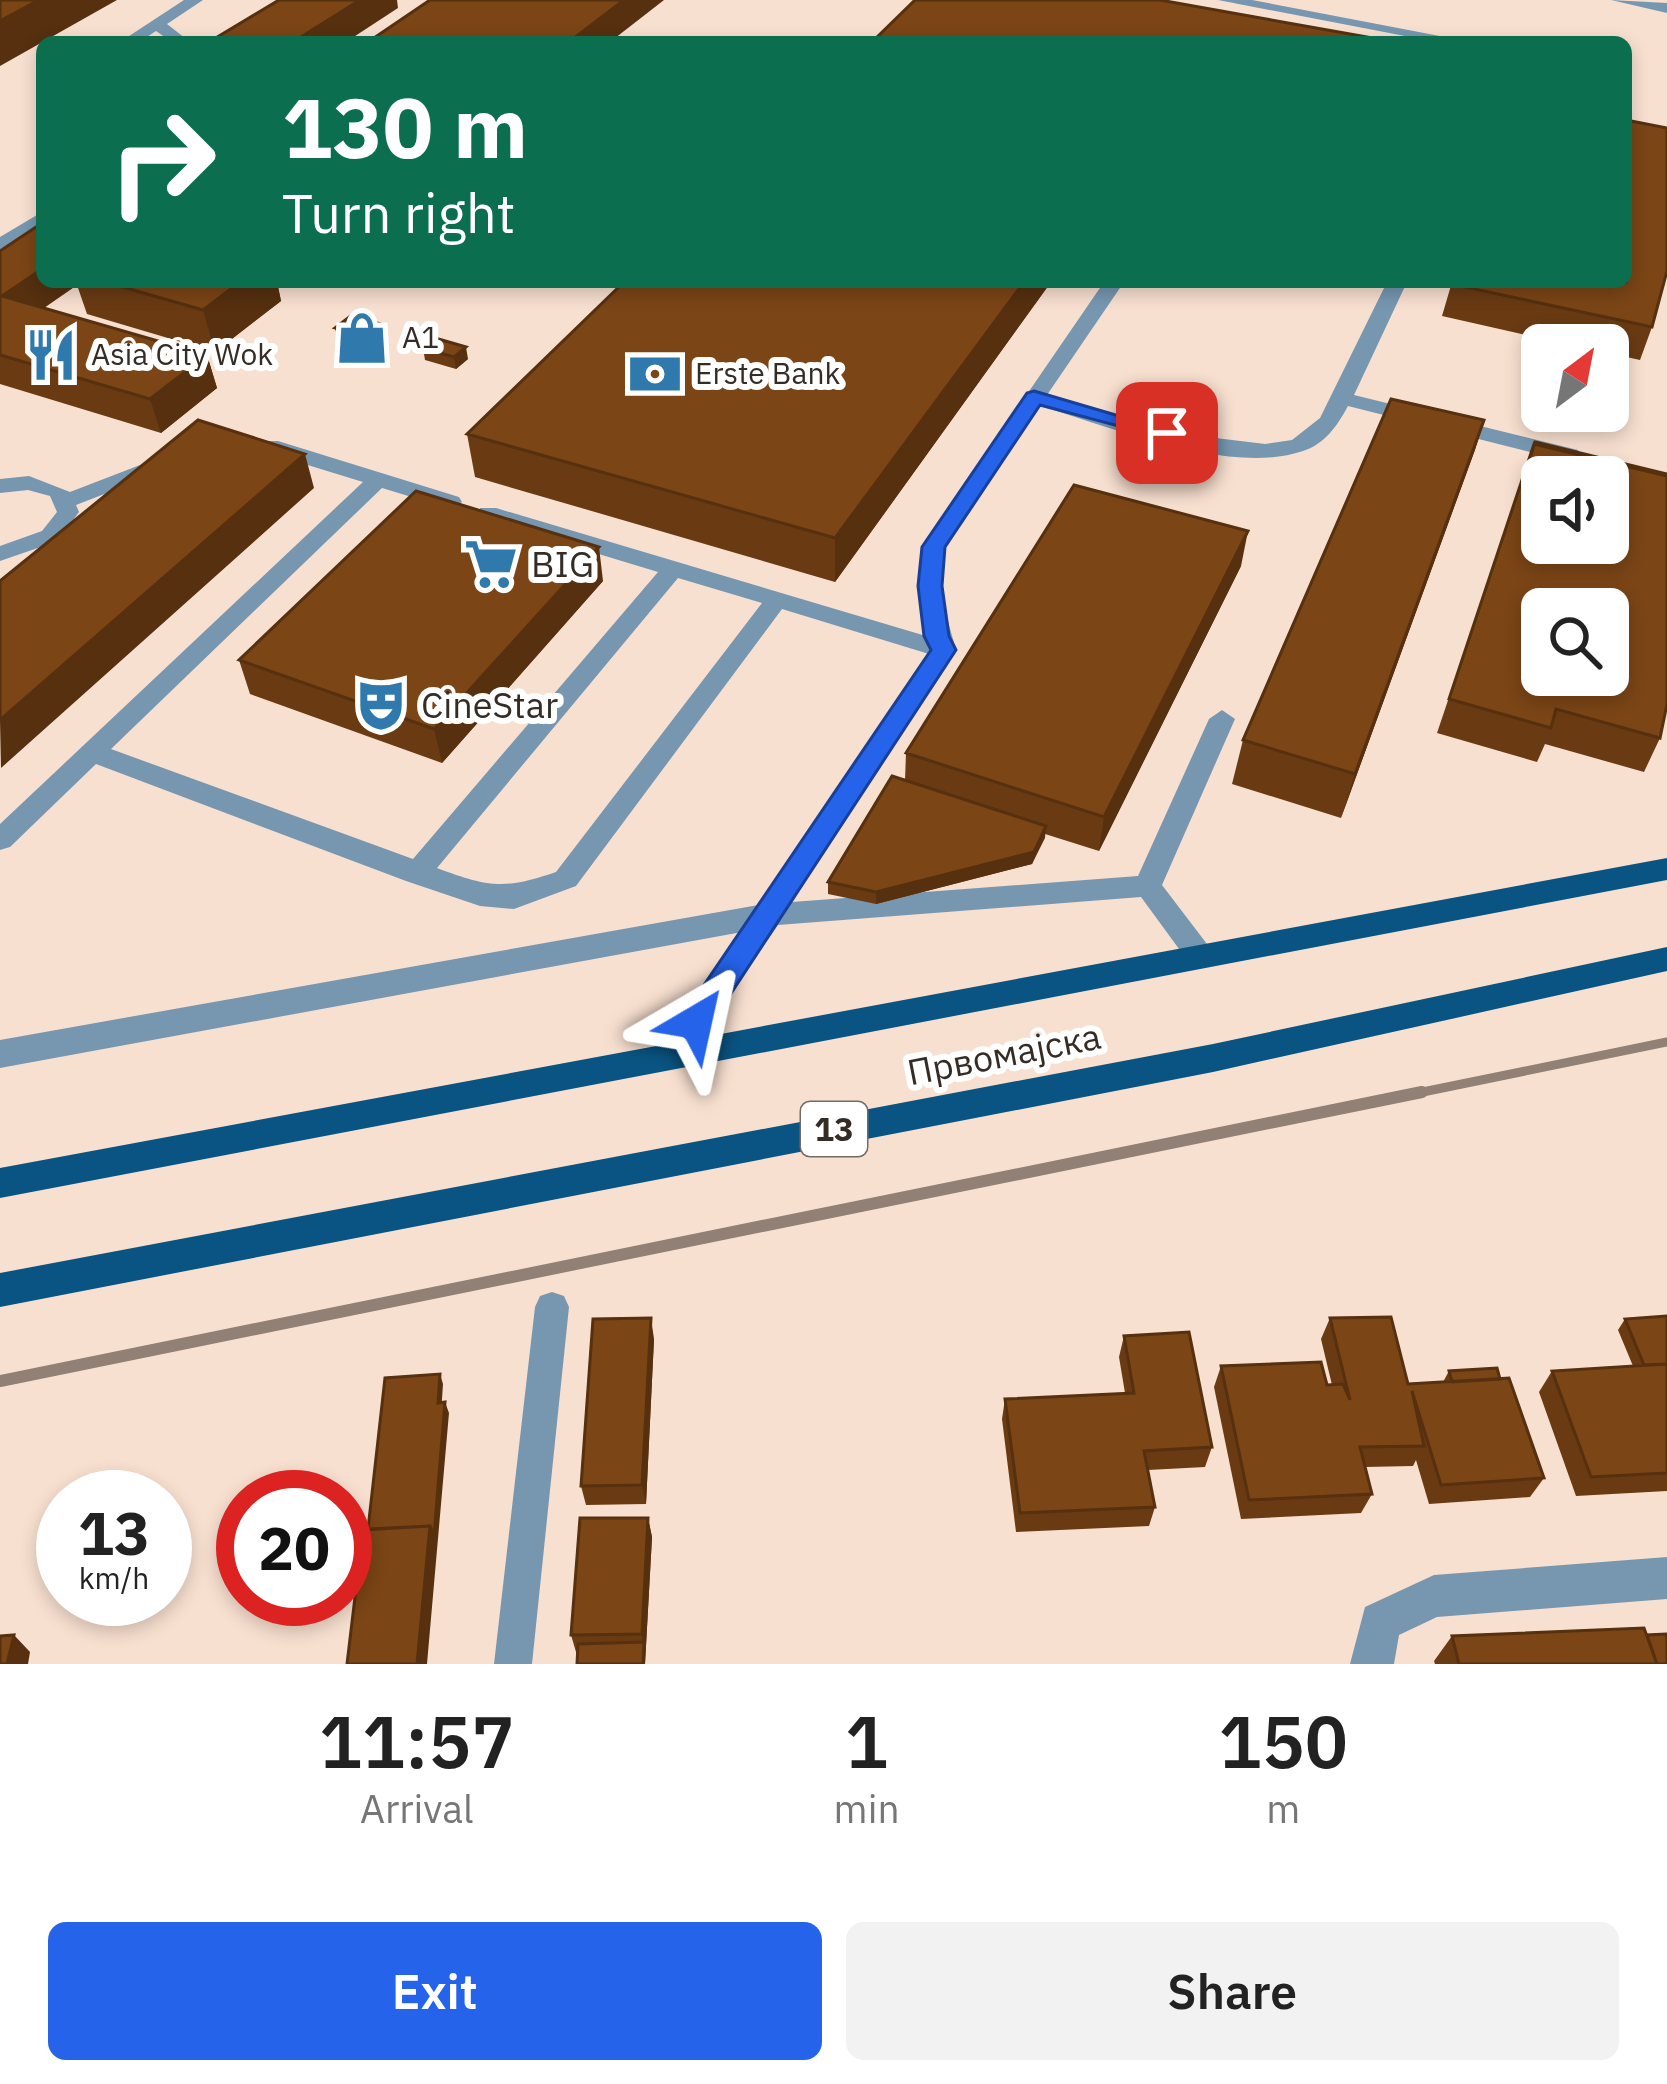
<!DOCTYPE html>
<html lang="en">
<head>
<meta charset="utf-8">
<style>
  :root { --surface:#fff; --page:#f2f2f2; --text:#222; --muted:#767676; --accent:#2563eb }
  body { margin:0; font-family:"IBM Plex Sans",sans-serif; background:var(--page); color:var(--text); height:100vh; display:flex; flex-direction:column; font-size:45px; white-space:nowrap }
  * { box-sizing:border-box; margin:0 }
  p { font-size:39px; color:var(--muted) }
  .icon { flex:none; width:66px; height:66px; fill:none; stroke:currentColor; stroke-width:2; stroke-linecap:round; stroke-linejoin:round }
  .map { position:relative; height:1664px; overflow:hidden }
  .details { display:flex; flex-direction:column; background:var(--surface); flex:1 }
  .details>* { flex:none }
  .guide { position:absolute; left:36px; top:36px; width:1596px; height:252px; border-radius:18px; box-shadow:0 6px 18px #0003; background:#0b6e4f; color:#fff; overflow:hidden }
  .needle { width:78px; rotate:32deg }
  .controls { position:absolute; left:1521px; top:324px; display:grid; gap:24px }
  .controls a { display:grid; place-items:center; width:108px; height:108px; border-radius:18px; background:var(--surface); box-shadow:0 6px 18px #0003; font-size:60px }
  .speed { position:absolute; left:36px; top:1470px; display:flex; gap:24px; font-size:60px; font-weight:700; text-align:center }
  .speed>* { display:grid; place-content:center; width:156px; height:156px; border-radius:50%; background:var(--surface); box-shadow:0 6px 18px #0003; line-height:1 }
  .speed small { font-size:30px; font-weight:400 }
  .speed .limit { border:18px solid #d22; background:#fff; color:#111 }
  .pin { position:absolute; display:grid; place-items:center; width:102px; height:102px; color:#fff; margin:-51px; border-radius:24px; box-shadow:0 6px 18px #0006 }
  .me { position:absolute; width:132px; margin:-66px; rotate:36deg; stroke-linejoin:round; filter:drop-shadow(0 0 9px #0008) }
  .turn { display:flex; align-items:center; gap:42px; height:252px; padding:0 48px; font-size:54px }
  .turn .icon { width:156px; height:156px; stroke-width:2.5 }
  .turn b { display:block; font-size:84px; line-height:102px }
  .eta { display:flex; justify-content:space-evenly; align-items:center; height:204px; text-align:center }
  .eta b { font-size:72px; font-weight:600; line-height:84px }
  .primary-button { display:flex; gap:24px; margin-top:auto; padding:24px 48px }
  .primary-button a { flex:1; height:138px; border-radius:18px; background:var(--accent); color:#fff; font-size:48px; font-weight:600; line-height:138px; text-align:center }
  .primary-button a+a { background:var(--page); color:var(--text) }
  .map>svg:first-child { display:block }
  .lines { fill:none; stroke-linecap:round; stroke-linejoin:round }
  .service { fill:#7797b1; fill-rule:evenodd }
  .minor { fill:#7797b1; fill-rule:evenodd }
  .tertiary { fill:#7797b1; fill-rule:evenodd }
  .primary { fill:#095482; fill-rule:evenodd }
  .rail-far1 { stroke:#908075; stroke-width:9 }
  .rail { stroke:#908075; stroke-width:12 }
  .wall { fill:#6a3b13 }
  .shaded-wall { fill:#56300f }
  .building { fill:#7b4516; stroke:#56300f; stroke-width:3; fill-rule:evenodd }
  .route { fill:#2563eb; stroke:#184099; stroke-width:3 }
  .labels { text-anchor:middle; stroke-width:12; stroke-linejoin:round; paint-order:stroke }
  .far-poi-label { font-size:30px; fill:#352c26; stroke:#fff; text-anchor:start }
  .shield { fill:#fff; stroke:#726b67; stroke-width:3 }
  .shield-label { font-size:33px; font-weight:bold; fill:#352c26 }
  .poi-label { font-size:36px; fill:#352c26; stroke:#fff; text-anchor:start }
  .street-label { font-size:36px; fill:#352c26; stroke:#fff }
</style>
</head>
<body>
<div class="map">
<svg width="1667" height="1664" viewBox="0 0 1667 1664">
  <rect width="100%" height="100%" fill="#f8e0d0"/>
  <g class="lines">
    <!-- service -->
    <path class="service" d="M184,0H203L167,24L190,42H172L156,31L139,42H120Z
      M1218,0H1252L1471,42H1436Z
      M42,212V225L0,251V237Z
      M1104,282H1124L1047,395L1183,434L1265,444L1292,440L1320,418L1387,282H1407L1354,395L1578,450L1581,455L1570,462L1348,406C1337,426 1325,444 1303,451C1230,476 1111,427 1040,406L944,547L942,600L956,650L792,902L1138,876L1209,719L1222,710L1235,719L1162,885L1210,948L1214,956L1210,964H1190L1141,897L778,925L682,1064L671,1067L660,1064L656,1055L660,1046L711,980L929,654L782,609L576,886L514,909L480,906L406,881L96,764L10,847L0,850V824L363,482L262,451V441H278L459,497L462,502L451,509L382,488L111,749L413,859L658,572L480,518V508H496L926,636L919,600L922,547ZM678,578L762,603L556,872C504,890 488,887 437,868Z
      M153,460L161,462V472L76,505L79,512L58,541L0,561V546L42,531L57,512L50,496L28,490L0,493V479L29,476L70,492Z
      M552,1292L564,1296L569,1307L532,1664H494L535,1307L540,1296Z"/>
    <!-- minor -->
    <path class="minor" d="M769,903L780,907L785,915L780,923L769,927L0,1068V1040Z
      M1667,1557V1599L1437,1617L1399,1635L1394,1664H1350L1365,1607L1434,1575Z"/>
    <!-- tertiary -->
    <path class="tertiary" d="M1611,0L1667,3V13Z"/>
    <!-- primary -->
    <path class="primary" d="M1667,858V880L0,1198V1168Z
      M1667,947V971L1213,1072L0,1307V1273L1213,1044Z"/>
    <!-- rail-far1 -->
    <path class="rail-far1" d="M1408,1095L1667,1042"/>
    <!-- rail -->
    <path class="rail" d="M0,1381L1422,1092"/>
  </g>
  <!-- wall -->
  <path class="wall" d="M0,251L42,282H277L281,301L215,352L87,314L77,285L44,308L207,355L217,388L161,433L0,384Z
    M624,282H1051L835,582L475,477L467,434Z
    M1452,282L1652,327L1640,360L1608,353V345H1571L1442,316Z
    M384,325L387,336L371,350L338,340L335,328Z
    M423,348L468,359L456,369L425,360Z
    M1484,420L1475,450L1341,818L1232,784L1243,740Z
    M1535,442L1660,738L1644,772L1545,744L1537,762L1437,733Z
    M1241,566L1099,851L1045,834L1032,864L876,904L828,894V882L905,780L906,753Z
    M603,581L442,763L250,694L239,660Z
    M1667,1316V1491L1576,1496L1539,1392L1552,1371L1633,1366L1618,1330L1625,1319Z
    M1330,1318L1408,1384L1443,1382L1449,1371L1501,1379L1544,1478L1530,1497L1429,1504L1416,1460L1413,1466L1365,1467L1372,1494L1361,1513L1241,1519L1214,1387L1221,1366L1332,1385L1321,1339Z
    M1124,1336L1212,1447L1205,1467L1148,1470L1155,1507L1149,1526L1016,1532L1002,1419L1005,1399L1125,1393L1119,1357Z
    M654,1339L646,1504L586,1505L581,1486Z
    M648,1518L652,1537L645,1664L576,1652L571,1635Z
    M1647,1635L1667,1664H1435L1434,1661L1452,1636Z"/>
  <!-- shaded-wall -->
  <path class="shaded-wall" d="M39,0H117L0,66V21Z
    M360,0H397L398,8L346,42H293Z
    M624,0H664L610,42H569Z
    M42,269V282H76L77,285L14,328L2,296Z
    M240,282H277L281,301L215,352L203,310Z
    M1024,282H1051L835,582V538Z
    M384,325L387,336L371,350L368,338Z
    M466,347L468,359L456,369L454,357Z
    M207,355L217,388L161,433L150,399Z
    M1484,420L1474,452L1479,438L1341,818L1355,774Z
    M305,454L314,488L1,768L0,720Z
    M1248,531L1241,566L1099,851L1104,817Z
    M599,547L603,581L442,763L434,729Z
    M1046,826L1045,838L1032,864L876,904V892Z
    M651,1318L654,1339L646,1504L642,1485Z
    M440,1374L443,1384L441,1414L438,1403Z
    M445,1402L449,1413L427,1664H417L430,1526Z
    M648,1518L652,1537L645,1664H643L642,1634Z
    M14,1635L30,1652L28,1664H7Z"/>
  <!-- building -->
  <path class="building" d="M0,0H39L0,21Z
    M279,0H360L293,42H209Z
    M430,0H624L569,42H368Z
    M915,0H1160L1395,42H872Z
    M1626,120L1667,128V271L1652,327L1451,284L1452,282H1626Z
    M42,223V269L2,296L207,355L150,399L0,355V251Z
    M105,282H240L203,310Z
    M624,282H1024L835,538L467,434Z
    M352,315L384,325L368,338L335,328Z
    M435,338L466,347L454,357L423,348Z
    M1391,399L1484,420L1355,774L1243,740Z
    M198,420L305,454L0,720V581Z
    M1535,442L1667,474V476L1534,444L1531,455Z
    M1534,444L1667,476V704L1660,738L1556,709L1551,728L1449,699ZM1542,477H1608V543H1542ZM1542,609H1608V675H1542Z
    M1074,485L1248,531L1104,817L906,753Z
    M416,491L599,547L434,729L239,660Z
    M892,776L1046,826L1034,852L876,892L828,882Z
    M1667,1316V1364L1644,1365L1625,1319Z
    M1391,1317L1408,1384L1509,1378L1544,1478L1441,1485L1412,1391L1424,1446L1360,1447L1372,1494L1249,1500L1221,1366L1321,1362L1327,1385L1343,1384L1350,1400L1330,1318Z
    M651,1318L642,1485L581,1486L593,1319Z
    M1189,1332L1212,1447L1144,1451L1155,1507L1020,1513L1005,1399L1134,1393L1124,1336Z
    M1667,1364V1473L1591,1477L1552,1371Z
    M1497,1368L1500,1379L1452,1382L1449,1371Z
    M440,1374L438,1403L445,1402L434,1535L430,1526L368,1529L385,1378Z
    M580,1518H648L642,1634L571,1635Z
    M430,1526L417,1664H347L363,1530Z
    M1644,1628L1657,1664H1459L1452,1636Z
    M1667,1634V1664H1657L1647,1635Z
    M14,1635L7,1664H0V1636Z
    M644,1642L643,1664H577L578,1644Z"/>
  <!-- route -->
  <path class="route" d="M1034,391L1177,433L1167,439L1040,405L945,547L942,586L949,636L956,650L707,1030H685L681,1022L685,1013L931,650L924,636L918,586L922,547L1027,393Z"/>
  <!-- icons -->
  <defs>
    <g id="shop-bare" transform="scale(4.14)"><path d="M-5-2.5h2.3a2.7 3.5 0 0 1 5.4 0H5L5.5 6h-11ZM-1.5-2.5h3a1.5 2.3 0 0 0-3 0Z" fill="#3079ad" stroke="#fff" stroke-width="2.5" paint-order="stroke"/></g>
    <g id="restaurant-bare" transform="scale(4.14)"><path d="M-5-6h1v4h1v-4h1v4h1v-4h1v5L-1.5 .5V6h-2V.5L-5-1ZM5-6V6H3V1.5H1.5Q1.5-4 5-6Z" fill="#3079ad" stroke="#fff" stroke-width="2.5" paint-order="stroke"/></g>
    <g id="bank-bare" transform="scale(4.14)"><path d="M-6-4H6V4H-6ZM0-2.3a2.3 2.3 0 1 0 0 4.6a2.3 2.3 0 1 0 0-4.6Z" fill="#3079ad" stroke="#fff" stroke-width="2.5" paint-order="stroke"/></g>
    <g id="supermarket-bare" transform="scale(4.14)"><path d="M-6-5.5h2.5l.6 2H6L4.5 2H-2.5L-4.4-4H-6ZM-1.5 3.2a1.3 1.3 0 1 0 .1 0ZM3 3.2a1.3 1.3 0 1 0 .1 0Z" fill="#3079ad" stroke="#fff" stroke-width="2.5" paint-order="stroke"/></g>
    <g id="theatre-bare" transform="scale(4.14)"><path d="M-5-5.5Q0-4 5-5.5V0Q5 5 0 6Q-5 5-5 0ZM-3.3-2.5H-1v1.5H-3.3ZM1-2.5H3.3v1.5H1ZM-2.8 1Q0 5.5 2.8 1Z" fill="#3079ad" stroke="#fff" stroke-width="2.5" paint-order="stroke"/></g>
  </defs>
  <g fill-rule="evenodd">
    <use href="#shop-bare" x="362" y="338"/>
    <use href="#restaurant-bare" x="51" y="355"/>
    <use href="#bank-bare" x="655" y="374"/>
    <use href="#supermarket-bare" x="491" y="564"/>
    <use href="#theatre-bare" x="381" y="705"/>
  </g>
  <g class="labels">
    <!-- far-poi labels -->
    <g class="far-poi-label">
      <text x="402" y="348">A1</text>
      <text x="91" y="365">Asia City Wok</text>
      <text x="695" y="384">Erste Bank</text>
    </g>
    <!-- shield labels -->
    <rect class="shield" x="801" y="1102" width="66" height="54" rx="9"/>
    <g class="shield-label">
      <text x="834" y="1141">13</text>
    </g>
    <!-- poi labels -->
    <g class="poi-label">
      <text x="531" y="577">BIG</text>
      <text x="421" y="718">CineStar</text>
    </g>
    <!-- street labels -->
    <g class="street-label">
      <text transform="translate(1004 1054) rotate(-11)" y="13">Првомајска</text>
    </g>
  </g>
</svg>
<div class="controls">
<a><svg class="needle" viewBox="-14 -14 28 28"><path d="M0-13l5 13h-10z" fill="#e53935"/><path d="M0 13l5-13h-10z" fill="#767676"/></svg></a>
<a><svg class="icon" aria-label="sound" viewBox="0 0 24 24"><path d="M4 9h4l5-4v14l-5-4H4zM17 9q2 3 0 6"/></svg></a>
<a><svg class="icon" aria-label="search" viewBox="0 0 24 24"><circle cx="10" cy="10" r="6"/><path d="M15 15l6 6"/></svg></a>
</div>
<div class="speed"><div>13<small>km/h</small></div><div class="limit">20</div></div>
<div class="pin" style="left:1167px;top:433px;background:#d93025"><svg class="icon" aria-label="arrive" viewBox="0 0 24 24"><path d="M6 21V4h12l-3 4 3 4H6"/></svg></div>
<svg class="me" style="left:696px;top:1022px" viewBox="-20 -20 40 40"><path d="M0-17L14 15 0 8-14 15z" fill="#2563eb" stroke="#fff" stroke-width="4"/></svg>
<div class="guide">
<div class="turn"><svg class="icon" aria-label="right" viewBox="0 0 24 24"><path d="M7 20v-9h11M14 6l5 5-5 5"/></svg><div><b>130 m</b>Turn right</div></div>
</div>
</div>
<section class="details">
<div class="eta">
<div><b>11:57</b><p>Arrival</p></div>
<div><b>1</b><p>min</p></div>
<div><b>150</b><p>m</p></div>
</div>
<div class="primary-button"><a>Exit</a><a>Share</a></div>
</section>
</body>
</html>
